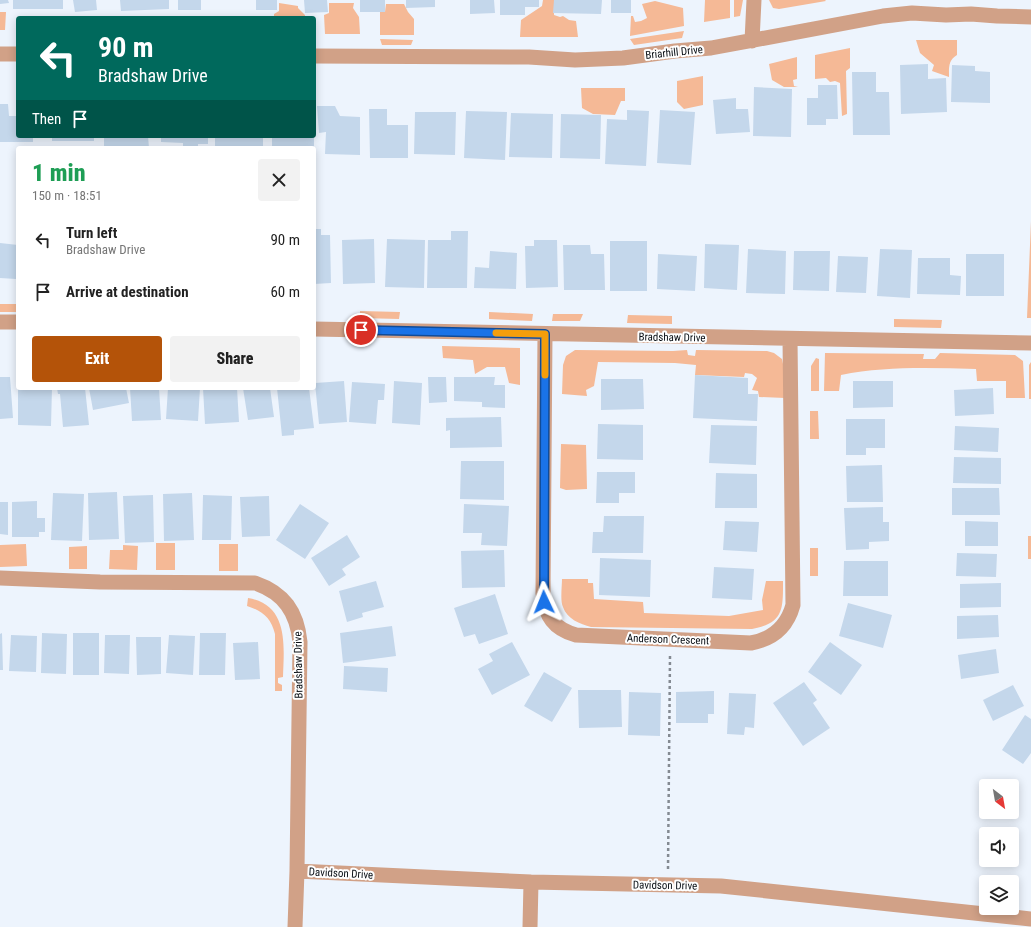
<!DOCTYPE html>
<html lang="en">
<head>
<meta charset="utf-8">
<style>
  :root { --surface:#fff; --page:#f2f2f2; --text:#222; --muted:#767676; --accent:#b45309 }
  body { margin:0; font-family:"Roboto Condensed",sans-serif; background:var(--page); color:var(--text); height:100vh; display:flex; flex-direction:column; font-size:15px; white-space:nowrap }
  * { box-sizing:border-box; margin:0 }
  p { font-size:13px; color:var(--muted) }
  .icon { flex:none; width:22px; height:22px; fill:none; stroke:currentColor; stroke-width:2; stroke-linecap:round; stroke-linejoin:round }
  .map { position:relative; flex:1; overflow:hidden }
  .sheet { position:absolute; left:16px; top:146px; width:300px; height:244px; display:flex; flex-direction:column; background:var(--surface); border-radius:4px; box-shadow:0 2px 10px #0003 }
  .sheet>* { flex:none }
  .banner { position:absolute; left:16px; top:16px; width:300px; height:122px; border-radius:4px; box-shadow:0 2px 10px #0003; background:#00695c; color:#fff; overflow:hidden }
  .needle { width:26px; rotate:149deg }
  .tools { position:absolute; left:979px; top:779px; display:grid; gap:8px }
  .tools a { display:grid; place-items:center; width:40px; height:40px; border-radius:4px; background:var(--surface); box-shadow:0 2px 10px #0003; font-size:20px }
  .pin { position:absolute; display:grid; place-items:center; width:34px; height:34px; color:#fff; margin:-17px; border:2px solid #fff; border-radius:50%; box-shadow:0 1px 4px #0007 }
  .me { position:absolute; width:44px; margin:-22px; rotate:358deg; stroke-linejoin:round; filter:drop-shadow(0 0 3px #0008) }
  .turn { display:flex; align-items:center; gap:14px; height:84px; padding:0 16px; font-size:18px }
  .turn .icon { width:52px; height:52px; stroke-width:2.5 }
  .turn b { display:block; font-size:28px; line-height:34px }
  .then { display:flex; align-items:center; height:38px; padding:0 16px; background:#0003; gap:8px; font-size:15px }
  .round { display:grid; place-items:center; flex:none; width:42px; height:42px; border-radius:4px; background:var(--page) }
  .summary { display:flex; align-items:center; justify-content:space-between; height:68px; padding:0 16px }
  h1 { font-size:24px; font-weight:800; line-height:30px; color:#1e9e55 }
  .primary-button { display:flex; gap:8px; margin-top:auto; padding:8px 16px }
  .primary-button a { flex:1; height:46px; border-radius:4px; background:var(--accent); color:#fff; font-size:16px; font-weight:800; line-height:46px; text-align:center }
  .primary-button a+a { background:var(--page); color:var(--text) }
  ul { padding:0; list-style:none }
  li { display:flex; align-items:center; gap:12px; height:52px; padding:0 16px }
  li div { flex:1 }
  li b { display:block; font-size:15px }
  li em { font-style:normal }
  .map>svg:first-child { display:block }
  .green { fill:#f5b996 }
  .building { fill:#c4d7eb }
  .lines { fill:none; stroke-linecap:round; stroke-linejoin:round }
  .path { stroke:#848a92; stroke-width:2.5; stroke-dasharray:3 3; stroke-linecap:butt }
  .minor { stroke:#d1a187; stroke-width:15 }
  .route-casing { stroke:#114b97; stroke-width:10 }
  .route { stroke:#1a73e8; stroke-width:7 }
  .slow { stroke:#f59e0b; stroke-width:7 }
  .labels { text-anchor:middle; stroke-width:4; stroke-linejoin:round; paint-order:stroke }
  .street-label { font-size:11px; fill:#070d13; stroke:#fff }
</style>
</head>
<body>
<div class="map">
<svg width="1031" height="927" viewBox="0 0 1031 927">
  <rect width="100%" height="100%" fill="#edf4fd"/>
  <!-- green -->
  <path class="green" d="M543,0H554V15L560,17L563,16L569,20L576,21L578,37H520L521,20L542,6Z
    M705,0H730V18L704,22Z
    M734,0H743L740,16L734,17Z
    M769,0H825L826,1L779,9L773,8Z
    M655,1L683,8L684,26L630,36L631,16H633L635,22L641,21L647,18L642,4Z
    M279,3L298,6V8L305,15V18H274V14L279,11Z
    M329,3H354L353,8L359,17L360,34H325L324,15L329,13Z
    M386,4H404L408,12L414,19V35H380V12H385Z
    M0,12H6L5,30H0Z
    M684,31L682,38L634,45L630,39Z
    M380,39L413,40L411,45H382Z
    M916,40H957V55C948,60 949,68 949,77L932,71L934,65L920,53Z
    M850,48V68L846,71L847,114L842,116L840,83L835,81L830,82L826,78L815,79V55Z
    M797,57V79L793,80L794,86L798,87H784L772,80L769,64Z
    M703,76V105L684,109L677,102V81Z
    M581,88H625V101H621L615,115L593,114L582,108Z
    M1031,221V318H1027Z
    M0,304H18V312H0Z
    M360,311L400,312L399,319L360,318Z
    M489,312L533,314L532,321L489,319Z
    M553,314H583L580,321H552Z
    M628,315L672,316V324L627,323Z
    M894,319L942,320L941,328L894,327Z
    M442,346L520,348V385L509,383L505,367H487L475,374L473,360L443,358Z
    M575,350L673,351L687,350L688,355L695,356L696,350L767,351L774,353L782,359L784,369L785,398L759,397L758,391L752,390L757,378L752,374L745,373L744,377L695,375L696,365L675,363L598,362L594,386L586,390L587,396L562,394L563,365L566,356Z
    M825,353L924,354L923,359H935L940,353L1015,355L1023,361L1025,398H1006V381H977L976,369C931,368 885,366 841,375L839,391H824Z
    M816,358L819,359V391H811V366Z
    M1031,362V399H1029V365Z
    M810,411H818L819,439H810Z
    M561,444L586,445L587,489L566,490L560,488Z
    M1028,536H1031V559H1028Z
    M156,543H175V570H156Z
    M26,544L27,566L0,567V545Z
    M219,544H238V571H219Z
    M123,545L138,546L137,570L109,569L110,550H123Z
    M87,546V569H69V547Z
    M810,548H818V576H810Z
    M562,579H588V583H593L594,599L643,602L644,613L729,616L763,610L762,600L766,581H783C783,609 784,623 752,629L591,627C580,624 567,619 563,607C560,601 562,586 562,579Z
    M248,598C289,605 284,646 283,677L278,678V683L282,685V691H275V634C271,618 263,611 247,606Z"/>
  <!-- building -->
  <path class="building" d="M0,0H8L9,3L0,4Z
    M13,0H63V9H13Z
    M73,0H96L97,10L75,12Z
    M120,0H169V9L121,11Z
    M178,0H201V10H178Z
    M256,0H277V10H256Z
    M304,0H327L328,12L305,13Z
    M360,0H385V12H360Z
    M406,0H435V7L406,8Z
    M470,0H494L495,13L470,14Z
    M500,0H539V7H525V15H500Z
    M554,0H602L601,14L553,13Z
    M611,0H631V13H611Z
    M928,64V79L946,78L947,112L901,114L900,65Z
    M952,65L975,66V71L990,72V103L951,102Z
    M852,72H876V92H889L890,135H853Z
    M818,85H837L838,119H826V125H807V98H818Z
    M754,87L792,89L791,137L753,136Z
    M736,98V109H748L750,132L716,134L713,100Z
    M0,104H8L9,116H18V136H33V142H0Z
    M317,106H335L340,116L360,117V155L325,154L326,132L319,133Z
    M369,109H387V125H408V158H370Z
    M627,110L649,111L646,166L605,164L607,119L627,120Z
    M660,110L695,112L691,165L657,163Z
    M466,111L507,112L505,160L464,158Z
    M415,112H456L455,155L414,154Z
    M511,113L553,114L552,158L509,157Z
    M561,114L601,115L600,159L560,158Z
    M52,136H94V141H52Z
    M104,136H148L149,148H133V146L104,147Z
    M161,136H208V144H198V148H183V143L161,142Z
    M215,136H263V148H215Z
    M272,136H314V148H272Z
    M314,229H321V235H330L331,283L314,284Z
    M451,231H468L467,288H427L428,240H451Z
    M374,239L375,283L343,284L342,240Z
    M387,239L425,240L424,288L385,287Z
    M534,240H557L558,287L526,288L525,246H534Z
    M610,241H647V291H610Z
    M0,243L18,245L16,279L0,278Z
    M705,244L739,245L737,290L704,288Z
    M563,245H590L591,254H604L605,290H564Z
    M748,249L786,251L785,294L746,293Z
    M880,249L912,250L910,298L877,296Z
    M490,251L517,253L516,289L474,288L475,267L489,268Z
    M794,251H830L829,291L793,290Z
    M658,254L697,256L695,291L657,289Z
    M966,254H1004V296H966Z
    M838,256L868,257L866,293L836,292Z
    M918,258H950V275L961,276L960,295L917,294Z
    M695,375L748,378V394H758L757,421L693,418Z
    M0,377H10L13,418L0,419Z
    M428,377H446L447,402L429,403Z
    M454,377H495L494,385H505V408L482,407V402L454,401Z
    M601,379H643L644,409L601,410Z
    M344,381L347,422L319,424L315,383Z
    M394,381L422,383L420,425L392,423Z
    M853,381H893V407L853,408Z
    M352,382L385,384L384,400H378L376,424L349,422Z
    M18,388H52L51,426L18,425Z
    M57,388H85L89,425L63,427L60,394H58Z
    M89,388H126L129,403L93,410Z
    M130,388H159L161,420L132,421Z
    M168,388H200L198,421L166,419Z
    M203,388H237L239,422L205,424Z
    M243,388H270L274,417L248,420Z
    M277,388H309L314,428L294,430V435L282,436Z
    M993,388L994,414L955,416L954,390Z
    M501,417L502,447L450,448V430L446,431V418Z
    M846,419H885V448H866V455H846Z
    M598,424L643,425V460L597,459Z
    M711,425L757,426L756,465L709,463Z
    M955,426L999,428L998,452L954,450Z
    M954,457L1001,458V484L953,483Z
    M461,461H504V500L460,499Z
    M882,465L883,502H847L846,466Z
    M597,472H635V493H619V503H596Z
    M716,473L757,474V508H715Z
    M952,488H999L1000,515H952Z
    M117,492L119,539L89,540L88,493Z
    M53,493L84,494L82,541L51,540Z
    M192,493L194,540L164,541L163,494Z
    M153,495L154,542L125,543L123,496Z
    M203,495L232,496L231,540H202Z
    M269,496L270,536L242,537L240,497Z
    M37,501V518H45V532H39V537H12V502Z
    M0,502H8V535L0,534Z
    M300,504L329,523L305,559L276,540Z
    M464,504L509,506L507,546L481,545L482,533H463Z
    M883,507V522H889V541L869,542V549L846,550L844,508Z
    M604,516H644L643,553H592L593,532H603Z
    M725,521L759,522L757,552L723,550Z
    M965,521L998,522V546H965Z
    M347,535L360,557L342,569L346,575L329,586L311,558Z
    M504,550L505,587L462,588L461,551Z
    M957,553L997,554L996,577L956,576Z
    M600,558L651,560L650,597L599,595Z
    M844,561H888V596H843Z
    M714,567L754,569L752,600L712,598Z
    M376,581L384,607L362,613L363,617L347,622L339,591Z
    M1001,583V607L960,608V584Z
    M495,594L508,634L479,644L475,634L464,637L454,608Z
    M848,603L892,615L883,648L839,636Z
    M998,615L999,637L957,639V616Z
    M392,626L396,656L343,663L340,633Z
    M2,633L3,670H0V634Z
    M42,633L67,634L66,674L41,673Z
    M73,633H99V675H73Z
    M200,633H226L225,675H199Z
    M11,635L37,636L36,672L9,671Z
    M105,635H130L129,674L104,673Z
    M169,635L195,636L193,675L166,673Z
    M136,637H161V674L137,675Z
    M258,642L260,679L235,680L233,643Z
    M512,642L530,675L492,695L478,669L493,661L489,654Z
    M830,642L862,665L841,695L808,672Z
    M996,649L999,673L961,679L958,655Z
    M344,666L388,668L387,692L343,689Z
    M544,672L572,688L552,722L524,706Z
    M804,682L817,700L813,703L830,728L803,746L773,703Z
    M1013,685L1024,706L993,721L983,700Z
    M578,690H621L622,727L579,728Z
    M714,691V714H708V723H676V692Z
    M629,692L661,693L660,736L628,735Z
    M729,693L756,694L754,728L745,727L744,735L727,734Z
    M1025,715L1031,719V753L1023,764L1002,750Z"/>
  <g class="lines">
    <!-- path -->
    <path class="path" d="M668,869L670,656"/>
    <!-- minor -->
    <path class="minor" d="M752,41L754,0
      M0,54H18
      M314,56L529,57L575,60L623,58L675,51L711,48L883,16L912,13L946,15L971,14L997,16L1031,17
      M0,322H18
      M314,329L1031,343
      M545,334L543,593C545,616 554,629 576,635L751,643C773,639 787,627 793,605L790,339
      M0,578L100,582L255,583C284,593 297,612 300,642L297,871L295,927
      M297,871L531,882L721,886L1031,919
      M530,927L531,882"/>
  </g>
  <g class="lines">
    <!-- route casing -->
    <g class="route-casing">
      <path id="route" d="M361,330L545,334L544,602"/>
    </g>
    <!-- route -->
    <use href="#route" class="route"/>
    <!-- slow -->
    <path class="slow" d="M496,333L545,334V375"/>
  </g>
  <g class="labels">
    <!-- street labels -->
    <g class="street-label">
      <text transform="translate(674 52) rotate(-6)" y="4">Briarhill Drive</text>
      <text transform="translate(672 337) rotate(1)" y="4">Bradshaw Drive</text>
      <text transform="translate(668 639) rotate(2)" y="4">Anderson Crescent</text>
      <text transform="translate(298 665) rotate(-91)" y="4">Bradshaw Drive</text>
      <text transform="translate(341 873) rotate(3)" y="4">Davidson Drive</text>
      <text transform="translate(665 885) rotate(1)" y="4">Davidson Drive</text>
    </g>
  </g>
</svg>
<div class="tools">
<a><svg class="needle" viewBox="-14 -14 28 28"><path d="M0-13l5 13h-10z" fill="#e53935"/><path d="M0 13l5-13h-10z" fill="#767676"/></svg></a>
<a><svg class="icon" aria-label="sound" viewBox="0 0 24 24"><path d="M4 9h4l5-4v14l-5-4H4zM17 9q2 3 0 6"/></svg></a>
<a><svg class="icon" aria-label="layers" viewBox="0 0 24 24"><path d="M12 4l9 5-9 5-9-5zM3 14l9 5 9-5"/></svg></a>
</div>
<div class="pin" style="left:361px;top:330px;background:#d93025"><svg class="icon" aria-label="arrive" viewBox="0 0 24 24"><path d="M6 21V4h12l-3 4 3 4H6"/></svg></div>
<svg class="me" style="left:544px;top:602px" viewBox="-20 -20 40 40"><path d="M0-17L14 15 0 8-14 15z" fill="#1a73e8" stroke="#fff" stroke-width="4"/></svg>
<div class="banner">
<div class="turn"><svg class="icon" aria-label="left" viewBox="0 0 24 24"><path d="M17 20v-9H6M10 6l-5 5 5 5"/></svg><div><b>90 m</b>Bradshaw Drive</div></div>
<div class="then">Then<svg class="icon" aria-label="arrive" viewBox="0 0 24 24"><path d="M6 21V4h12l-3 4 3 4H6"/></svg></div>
</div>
<section class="sheet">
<div class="summary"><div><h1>1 min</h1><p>150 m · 18:51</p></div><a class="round"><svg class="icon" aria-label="close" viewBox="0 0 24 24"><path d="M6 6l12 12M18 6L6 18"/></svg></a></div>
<ul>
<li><svg class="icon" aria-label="left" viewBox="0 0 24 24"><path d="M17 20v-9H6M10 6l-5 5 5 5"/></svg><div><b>Turn left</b><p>Bradshaw Drive</p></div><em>90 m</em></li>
<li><svg class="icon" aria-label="arrive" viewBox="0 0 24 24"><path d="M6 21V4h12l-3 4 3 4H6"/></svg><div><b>Arrive at destination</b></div><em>60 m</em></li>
</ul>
<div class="primary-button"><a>Exit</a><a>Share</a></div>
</section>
</div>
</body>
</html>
